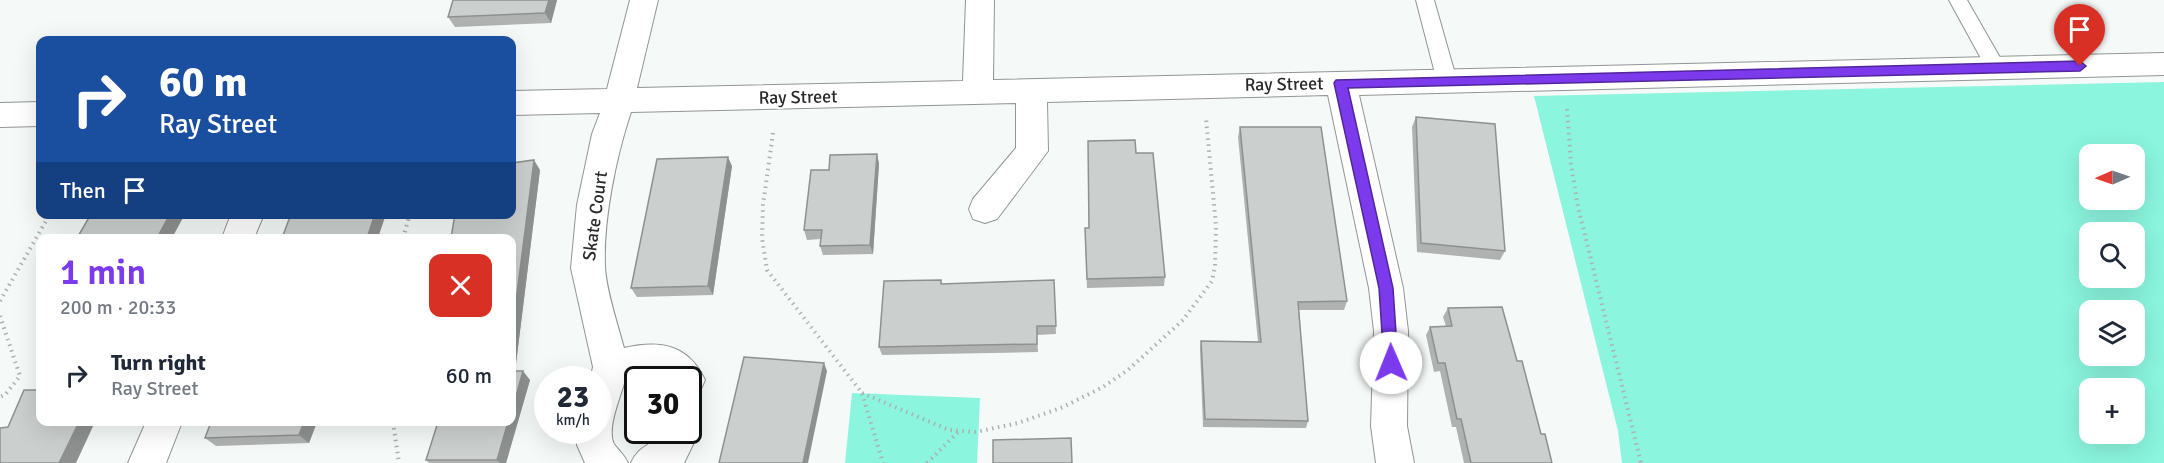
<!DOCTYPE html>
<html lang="en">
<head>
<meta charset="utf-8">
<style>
  :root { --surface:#fff; --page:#f6f6f7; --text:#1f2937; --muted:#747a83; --accent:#7c3aed }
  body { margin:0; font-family:Signika,sans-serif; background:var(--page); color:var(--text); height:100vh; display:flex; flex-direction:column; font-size:22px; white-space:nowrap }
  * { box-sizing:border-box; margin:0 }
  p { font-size:20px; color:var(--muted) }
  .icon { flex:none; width:33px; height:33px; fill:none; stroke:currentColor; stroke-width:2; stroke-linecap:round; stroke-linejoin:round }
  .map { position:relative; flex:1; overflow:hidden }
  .panel { position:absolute; left:36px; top:234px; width:480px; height:192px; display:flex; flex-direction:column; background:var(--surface); border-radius:12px; box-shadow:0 6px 24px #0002 }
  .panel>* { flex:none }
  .hud { position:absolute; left:36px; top:36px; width:480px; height:183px; border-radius:12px; box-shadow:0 6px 24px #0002; background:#1a4fa0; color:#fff; overflow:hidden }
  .needle { width:39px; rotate:268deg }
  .tools { position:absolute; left:2079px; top:144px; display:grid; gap:12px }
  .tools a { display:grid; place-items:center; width:66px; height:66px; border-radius:12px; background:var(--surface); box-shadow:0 6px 24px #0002; font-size:30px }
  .speed { position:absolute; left:534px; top:366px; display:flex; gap:12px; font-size:30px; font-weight:700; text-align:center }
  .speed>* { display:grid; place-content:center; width:78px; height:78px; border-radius:50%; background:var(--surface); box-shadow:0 6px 24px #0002; line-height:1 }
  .speed small { font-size:15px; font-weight:400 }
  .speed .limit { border:3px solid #111; border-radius:9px; background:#fff; color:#111 }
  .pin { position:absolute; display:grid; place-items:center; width:51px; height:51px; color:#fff; margin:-62px -26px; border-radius:50% 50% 50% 0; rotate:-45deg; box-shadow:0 0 6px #0007 }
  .pin .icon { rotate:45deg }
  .me { position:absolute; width:66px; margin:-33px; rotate:359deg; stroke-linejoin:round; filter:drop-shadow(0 0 4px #0008) }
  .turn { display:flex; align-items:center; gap:21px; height:126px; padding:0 24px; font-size:27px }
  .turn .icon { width:78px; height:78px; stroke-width:2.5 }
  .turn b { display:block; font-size:42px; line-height:51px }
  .then { display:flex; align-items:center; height:57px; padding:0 24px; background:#0003; gap:12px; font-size:22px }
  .round { display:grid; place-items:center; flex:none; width:63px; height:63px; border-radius:12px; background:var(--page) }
  .overview { display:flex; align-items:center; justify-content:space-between; height:102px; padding:0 24px }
  h1 { font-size:36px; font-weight:600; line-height:45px; color:var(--accent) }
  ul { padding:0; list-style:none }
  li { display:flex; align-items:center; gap:18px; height:78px; padding:0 24px }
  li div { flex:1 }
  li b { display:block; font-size:22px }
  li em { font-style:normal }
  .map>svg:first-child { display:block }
  .green { fill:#8bf5de; fill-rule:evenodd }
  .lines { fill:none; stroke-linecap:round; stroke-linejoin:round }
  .service-casing { stroke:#919594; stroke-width:2 }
  .minor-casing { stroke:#919594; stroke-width:2 }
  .path { stroke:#adb1b0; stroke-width:4; stroke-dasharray:1.5 4.5; stroke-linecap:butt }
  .service { fill:#fff; fill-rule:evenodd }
  .minor { fill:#fff; fill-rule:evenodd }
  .wall { fill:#afb2b1 }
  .shaded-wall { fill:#8e9190 }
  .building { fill:#cbcfce; stroke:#8e9190; stroke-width:1.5 }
  .route { fill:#7c3aed; stroke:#51269a; stroke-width:1.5 }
  .labels { text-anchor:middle; stroke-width:4.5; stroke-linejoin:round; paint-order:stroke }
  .street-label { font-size:18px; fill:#282a29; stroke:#fff }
</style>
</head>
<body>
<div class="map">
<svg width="2164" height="463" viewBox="0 0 2164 463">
  <rect width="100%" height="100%" fill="#f5f9f8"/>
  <!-- green -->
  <path class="green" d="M2164,82V463H1622L1618,431L1534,96ZM2090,154H2134V200H2090ZM2090,232H2134V278H2090ZM2090,310H2134V356H2090ZM2090,388H2134V434H2090Z
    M852,393L980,398L977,463H845Z"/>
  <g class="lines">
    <!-- service casing -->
    <g class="service-casing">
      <path id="service" d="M1416,0H1434L1457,81L1454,86L1447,88L1440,86L1437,81Z
        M1949,0H1967L2006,68L2003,73L1996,75L1989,73Z"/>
    </g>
    <!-- minor casing -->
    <g class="minor-casing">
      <path id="minor" d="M630,0H658L637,88L963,81L966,0H994L993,80L2164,53V75L1359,95L1403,288L1408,331L1407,426L1414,463H1376L1371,426L1374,331L1369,288L1328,95L1047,102L1048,151L997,219L985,223L973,219L969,209L973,199L1016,148V103L631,112C616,157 603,220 605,267C606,290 618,325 624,348C660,340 688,344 705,380L700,391L688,396V380C666,380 648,374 625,380C621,396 606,429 614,444C619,451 623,453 628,463H585L577,445V430H598V380H590L593,367L571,268L577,205L592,134L600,113L512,115V91L607,89Z
        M40,102V126L0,127V103Z
        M231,214H264L254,238H222Z
        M688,416L695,418L700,430L684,463H631C640,443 653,447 662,430H688Z
        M146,422H182L166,463H128Z"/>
    </g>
    <!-- path -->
    <path class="path" d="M1567,109L1571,164L1578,207L1641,463
      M773,133L763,205L762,238L767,270L862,393L883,463
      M403,238L410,214
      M0,301L50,214
      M0,316L20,376L5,395L0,397
      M862,393L949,430L976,432L1018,423L1063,407L1103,387L1128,370L1183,320L1212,281L1215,267L1216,226L1206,118
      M393,422L399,463
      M927,463L958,432"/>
    <!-- service -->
    <use href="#service" class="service"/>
    <!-- minor -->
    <use href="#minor" class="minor"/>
  </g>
  <!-- wall -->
  <path class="wall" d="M557,0L551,23L455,27L448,17Z
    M1416,117L1505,251L1500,260L1417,252L1412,127Z
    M1240,127L1347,301L1344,310H1299L1308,421L1306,428L1203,427L1200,349L1201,341L1258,342L1238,137Z
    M1136,153L1165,277L1164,286L1087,288L1085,237L1089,228Z
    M877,154L879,164L873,254L823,255L820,246L821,239L807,240L804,230L829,170Z
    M732,166L713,295L637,297L631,288Z
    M540,170L515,371L530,380L506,463H429L426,460L512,238Z
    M941,280L942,284L1054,280L1056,334L1037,335L1038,352L882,355L879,347Z
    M1448,308L1517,361L1541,434L1552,463H1464L1456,427H1452L1440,371L1434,372L1426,335L1430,327L1446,326L1443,317Z
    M317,422L309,443L216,446L205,438Z"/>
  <!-- shaded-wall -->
  <path class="shaded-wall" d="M549,0H557L551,23L545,13Z
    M877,154L879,164L873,254L870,245Z
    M728,157L732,166L713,295L708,286Z
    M534,160L540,170L514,380L512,377V333Z
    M170,214H185L172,238H157Z
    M375,214H386L378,238H367Z
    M824,363L827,371L808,463H803Z
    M523,371L530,380L506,463H500L497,460L508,422H512V411Z
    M79,422H95L76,463H59Z
    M304,422H317L309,443L299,435Z"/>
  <!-- building -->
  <path class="building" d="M453,0H549L545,13L448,17Z
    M1416,117L1495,124L1505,251L1421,243Z
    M1240,127H1321L1347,301L1298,302L1308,421L1205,419L1201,341L1261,342Z
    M1135,140L1136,153H1153L1165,277L1087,279L1085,228H1089L1088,141Z
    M877,154L870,245L820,246L822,230H804L811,170H829L830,155Z
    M728,157L708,286L631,288L657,159Z
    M534,160L512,333V238H451L455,214H512V163Z
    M91,214H170L157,238H77Z
    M291,214H375L367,238H282Z
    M941,280V284L1054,280L1056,326H1037V344L879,347L884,281Z
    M40,302V309H37Z
    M1502,307L1517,361H1522L1541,434H1545L1552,463H1471L1461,419H1457L1445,363H1438L1430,327L1452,326L1448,308Z
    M744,357L824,363L803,463H719Z
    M512,371H523L512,411Z
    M24,390H40V422H79L59,463H0V428L8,427Z
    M211,422H304L299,435L205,438Z
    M438,422H508L497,460H426Z
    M1071,438L1072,463H993V440Z"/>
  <!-- route -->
  <path class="route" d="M2080,61L2086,66L2080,71L1348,88L1393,288L1398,363L1396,368L1391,370L1386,368L1384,363L1379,288L1334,83L1336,80Z"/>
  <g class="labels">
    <!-- street labels -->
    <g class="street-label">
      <text transform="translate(1284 84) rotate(-1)" y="6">Ray Street</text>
      <text transform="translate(798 97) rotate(-1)" y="6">Ray Street</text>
      <text transform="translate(595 216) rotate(-82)" y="6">Skate Court</text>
    </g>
  </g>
</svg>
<div class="tools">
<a><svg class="needle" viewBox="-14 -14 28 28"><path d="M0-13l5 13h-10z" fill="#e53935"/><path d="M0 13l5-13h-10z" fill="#747a83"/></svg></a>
<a><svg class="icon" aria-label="search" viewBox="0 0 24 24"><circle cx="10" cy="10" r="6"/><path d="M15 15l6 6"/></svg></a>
<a><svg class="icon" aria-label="layers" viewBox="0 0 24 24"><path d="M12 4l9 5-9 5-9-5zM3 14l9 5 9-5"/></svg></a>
<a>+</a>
</div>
<div class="speed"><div>23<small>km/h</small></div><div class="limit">30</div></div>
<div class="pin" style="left:2080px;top:66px;background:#d93025"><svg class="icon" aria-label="arrive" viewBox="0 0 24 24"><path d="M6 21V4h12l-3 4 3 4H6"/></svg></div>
<svg class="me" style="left:1391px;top:363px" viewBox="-20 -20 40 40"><circle r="19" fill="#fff"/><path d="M0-13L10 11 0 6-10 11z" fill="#7c3aed"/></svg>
<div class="hud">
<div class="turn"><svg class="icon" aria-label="right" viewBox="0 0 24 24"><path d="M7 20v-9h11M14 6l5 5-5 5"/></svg><div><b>60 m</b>Ray Street</div></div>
<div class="then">Then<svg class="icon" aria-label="arrive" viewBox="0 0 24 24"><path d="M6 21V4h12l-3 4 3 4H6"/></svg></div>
</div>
<section class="panel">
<div class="overview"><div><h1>1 min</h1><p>200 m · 20:33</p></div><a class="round" style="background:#d93025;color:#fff"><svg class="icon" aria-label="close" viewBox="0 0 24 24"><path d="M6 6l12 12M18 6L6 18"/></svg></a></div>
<ul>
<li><svg class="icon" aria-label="right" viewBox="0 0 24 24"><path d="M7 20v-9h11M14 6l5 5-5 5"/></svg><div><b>Turn right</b><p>Ray Street</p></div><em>60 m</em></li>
</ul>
</section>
</div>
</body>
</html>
